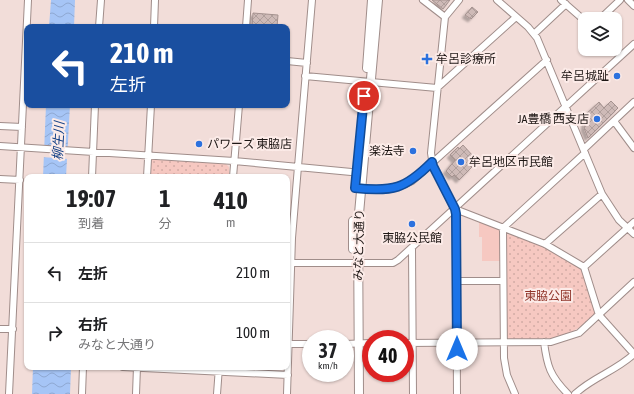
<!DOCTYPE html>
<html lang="ja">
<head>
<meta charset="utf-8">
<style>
  :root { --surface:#fff; --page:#f2f2f2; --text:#202124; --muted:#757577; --line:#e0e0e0 }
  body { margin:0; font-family:"Asap Condensed","Noto Sans JP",sans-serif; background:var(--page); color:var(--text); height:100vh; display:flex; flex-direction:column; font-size:15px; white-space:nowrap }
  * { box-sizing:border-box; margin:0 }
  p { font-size:13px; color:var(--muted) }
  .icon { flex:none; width:22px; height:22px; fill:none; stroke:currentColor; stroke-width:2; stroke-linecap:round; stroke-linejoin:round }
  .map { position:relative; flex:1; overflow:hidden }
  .panel { position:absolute; left:24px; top:174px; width:266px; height:196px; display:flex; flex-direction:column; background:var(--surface); border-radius:8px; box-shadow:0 1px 3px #0004 }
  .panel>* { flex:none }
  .hud { position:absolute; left:24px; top:24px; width:266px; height:84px; border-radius:8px; box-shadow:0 1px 3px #0004; background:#1a4fa0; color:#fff; overflow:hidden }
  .controls { position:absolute; left:578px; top:12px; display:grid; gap:8px }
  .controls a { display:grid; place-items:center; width:44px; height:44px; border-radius:8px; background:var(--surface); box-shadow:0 1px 3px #0004; font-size:20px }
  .speed { position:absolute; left:302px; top:330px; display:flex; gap:8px; font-size:20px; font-weight:700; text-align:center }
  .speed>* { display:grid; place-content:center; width:52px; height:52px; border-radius:50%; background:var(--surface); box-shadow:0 1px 3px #0004; line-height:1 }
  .speed small { font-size:10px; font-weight:400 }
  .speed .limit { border:6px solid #d22; background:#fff; color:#111 }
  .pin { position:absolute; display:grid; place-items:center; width:34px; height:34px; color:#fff; margin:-17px; border:2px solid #fff; border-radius:50%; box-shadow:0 1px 4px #0007 }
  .me { position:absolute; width:44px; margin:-22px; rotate:0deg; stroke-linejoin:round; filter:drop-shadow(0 0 3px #0008) }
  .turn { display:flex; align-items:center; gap:14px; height:84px; padding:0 20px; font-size:18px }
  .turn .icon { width:52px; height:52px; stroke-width:2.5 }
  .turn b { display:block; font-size:28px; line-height:34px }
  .eta { display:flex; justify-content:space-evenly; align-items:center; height:68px; text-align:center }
  .eta b { font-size:24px; font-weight:700; line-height:28px }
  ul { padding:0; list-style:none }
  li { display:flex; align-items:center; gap:12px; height:60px; padding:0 20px; border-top:1px solid var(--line) }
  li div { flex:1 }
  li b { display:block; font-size:15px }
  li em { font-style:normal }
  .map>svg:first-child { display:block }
  .grass { fill:#f6c8c1 }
  .park { fill:url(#park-dots) }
  .water { fill:url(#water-waves) }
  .pier { fill:#f2ddd9 }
  .building { fill:url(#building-cross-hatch); stroke:#a5928f; filter:url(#shadow) }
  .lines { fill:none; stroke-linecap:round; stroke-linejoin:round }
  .minor-casing { stroke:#a08d8a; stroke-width:8 }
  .major-casing { stroke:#a08d8a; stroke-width:10 }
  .minor { stroke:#fff; stroke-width:6 }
  .major { stroke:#fff; stroke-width:8 }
  .route-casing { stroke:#114b97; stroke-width:10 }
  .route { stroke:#1a73e8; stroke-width:7 }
  .poi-dot { fill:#2c71de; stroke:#fcebe8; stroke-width:1.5 }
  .labels { text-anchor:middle; stroke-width:4; stroke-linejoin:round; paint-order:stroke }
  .poi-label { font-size:12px; fill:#1e1715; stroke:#fcebe8; text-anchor:start }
  .street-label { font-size:12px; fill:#1e1715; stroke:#fcebe8 }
  .park-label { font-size:12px; fill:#903429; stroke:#fcebe8 }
  .water-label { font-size:13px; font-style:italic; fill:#134086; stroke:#fcebe8 }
</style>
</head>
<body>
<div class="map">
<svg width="634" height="394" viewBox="0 0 634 394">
  <defs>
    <pattern id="park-dots" width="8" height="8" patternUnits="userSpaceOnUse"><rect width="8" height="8" fill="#f6c8c1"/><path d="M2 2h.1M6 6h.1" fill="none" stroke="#d2aba5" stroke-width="1.8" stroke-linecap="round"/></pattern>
    <pattern id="water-waves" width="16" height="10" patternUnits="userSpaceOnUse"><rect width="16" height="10" fill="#a6c5f6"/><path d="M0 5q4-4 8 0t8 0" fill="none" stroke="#8ea8d2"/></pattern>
    <pattern id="building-cross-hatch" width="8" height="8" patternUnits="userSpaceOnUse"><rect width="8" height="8" fill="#cebab7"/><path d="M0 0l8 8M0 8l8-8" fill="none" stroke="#b09f9c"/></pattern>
    <filter id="shadow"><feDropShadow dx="-3" dy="3" stdDeviation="1" flood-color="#0004"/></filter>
  </defs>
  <rect width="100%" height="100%" fill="#f2ddd9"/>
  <!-- grass -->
  <path class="grass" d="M479,220L501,230V261H482V237H479Z"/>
  <!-- park -->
  <path class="park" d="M153,159L226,164L229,167V177H149L150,161Z
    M510,233L539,244L582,268L596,313C565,344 550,338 509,339L507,336V235Z"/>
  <!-- water -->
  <path class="water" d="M51,0H75L74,27H49Z
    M46,105H70L66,177H43Z
    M33,367H71L70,394H32Z"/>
  <!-- pier -->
  <path class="pier" d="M42,146L70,148L69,159L42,157Z"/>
  <!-- building -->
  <path class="building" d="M432,0H450L443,9Z
    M472,7L478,12L471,19L465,15Z
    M253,13L278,15L277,27H252Z
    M611,101L618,108L588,138L584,128L586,117L585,115L599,102L604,108Z
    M463,145L474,157L468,163L472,167L459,180L454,175L452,177L446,171L455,160L450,155L458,147L459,149Z"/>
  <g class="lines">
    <!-- minor casing -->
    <g class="minor-casing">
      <path id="minor" d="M423,0L445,17
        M497,0L528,27L537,38L602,194L619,220L634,234
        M561,0L585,21
        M628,0L634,6
        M600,19L620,0
        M99,27L101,0
        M154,27L155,0
        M246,27L248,0
        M534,34L566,4
        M287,61L307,63
        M305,76L437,88L516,17
        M614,121L634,148
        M0,126L22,127
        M0,146L234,161L362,173
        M584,149L634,102
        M92,177L95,105
        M147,177L151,105
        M233,177L239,105
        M0,179L20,180
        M355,188C375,190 394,191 412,181L547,60
        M455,209L545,244L584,267L599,315L634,354
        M545,244L602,194
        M412,249L413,394
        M291,263H393L398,260L634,44
        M584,267L634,222
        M457,281H503
        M0,329H13
        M544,342C547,366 550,376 568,394
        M405,343L551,342L579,333L634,282
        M288,344H311
        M345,344L371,343
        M123,367L288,375
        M9,394L28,0
        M82,394L83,367
        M136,394L137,367
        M217,394L219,367
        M287,394L292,238L312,0
        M457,394L456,214L455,209L433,166L431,153L445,17L459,0
        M515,394L507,375L504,358L503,228L585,153
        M575,394C593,377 616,371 634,354"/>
    </g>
    <!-- major casing -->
    <g class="major-casing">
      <path id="major" d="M367,68L372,0
        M353,249V221
        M359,394L358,225L378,0"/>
    </g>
    <!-- minor -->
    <use href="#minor" class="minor"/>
    <!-- major -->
    <use href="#major" class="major"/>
  </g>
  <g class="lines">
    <!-- route casing -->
    <g class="route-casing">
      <path id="route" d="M364,96L355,188C393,192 405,189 432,162L433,166L455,209L456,214L457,349"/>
    </g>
    <!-- route -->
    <use href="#route" class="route"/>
  </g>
  <!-- markers -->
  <g class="poi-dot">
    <path d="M425 53h4v4h4v4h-4v4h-4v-4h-4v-4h4z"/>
    <circle cx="617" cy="76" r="4"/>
    <circle cx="597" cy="119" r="4"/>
    <circle cx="199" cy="144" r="4"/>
    <circle cx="413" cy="151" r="4"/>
    <circle cx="461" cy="162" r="4"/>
    <circle cx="412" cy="224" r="4"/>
  </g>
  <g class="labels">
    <!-- poi labels -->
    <g class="poi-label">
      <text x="436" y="63">牟呂診療所</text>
      <text x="609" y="80" text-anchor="end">牟呂城趾</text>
      <text x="589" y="123" text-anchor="end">JA豊橋 西支店</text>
      <text x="207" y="148">パワーズ 東脇店</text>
      <text x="405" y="155" text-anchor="end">楽法寺</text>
      <text x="469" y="166">牟呂地区市民館</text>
      <text x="412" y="242" text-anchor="middle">東脇公民館</text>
    </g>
    <!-- street labels -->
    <g class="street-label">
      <text transform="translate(359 245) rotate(-89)" y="4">みなと大通り</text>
    </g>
    <!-- park labels -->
    <g class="park-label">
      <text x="548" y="300">東脇公園</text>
    </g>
    <!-- water labels -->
    <g class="water-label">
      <text transform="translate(58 141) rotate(-87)" y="5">柳生川</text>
    </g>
  </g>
</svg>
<div class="controls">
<a><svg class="icon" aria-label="layers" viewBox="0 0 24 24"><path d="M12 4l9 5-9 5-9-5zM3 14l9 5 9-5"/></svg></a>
</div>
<div class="speed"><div>37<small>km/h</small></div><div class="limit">40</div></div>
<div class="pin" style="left:364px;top:96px;background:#d93025"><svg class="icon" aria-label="arrive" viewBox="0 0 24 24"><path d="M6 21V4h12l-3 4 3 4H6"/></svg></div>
<svg class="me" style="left:457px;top:349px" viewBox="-20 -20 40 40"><circle r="19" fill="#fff"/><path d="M0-13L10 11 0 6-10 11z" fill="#1a73e8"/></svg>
<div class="hud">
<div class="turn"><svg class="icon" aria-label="left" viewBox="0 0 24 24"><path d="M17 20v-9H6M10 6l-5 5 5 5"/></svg><div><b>210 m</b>左折</div></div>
</div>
<section class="panel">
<div class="eta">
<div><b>19:07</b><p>到着</p></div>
<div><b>1</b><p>分</p></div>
<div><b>410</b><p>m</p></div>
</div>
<ul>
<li><svg class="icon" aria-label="left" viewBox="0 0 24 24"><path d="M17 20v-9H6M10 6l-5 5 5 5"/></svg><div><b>左折</b></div><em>210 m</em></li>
<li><svg class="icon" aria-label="right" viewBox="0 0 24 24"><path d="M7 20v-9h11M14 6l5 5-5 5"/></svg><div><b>右折</b><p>みなと大通り</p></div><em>100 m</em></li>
</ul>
</section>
</div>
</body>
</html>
